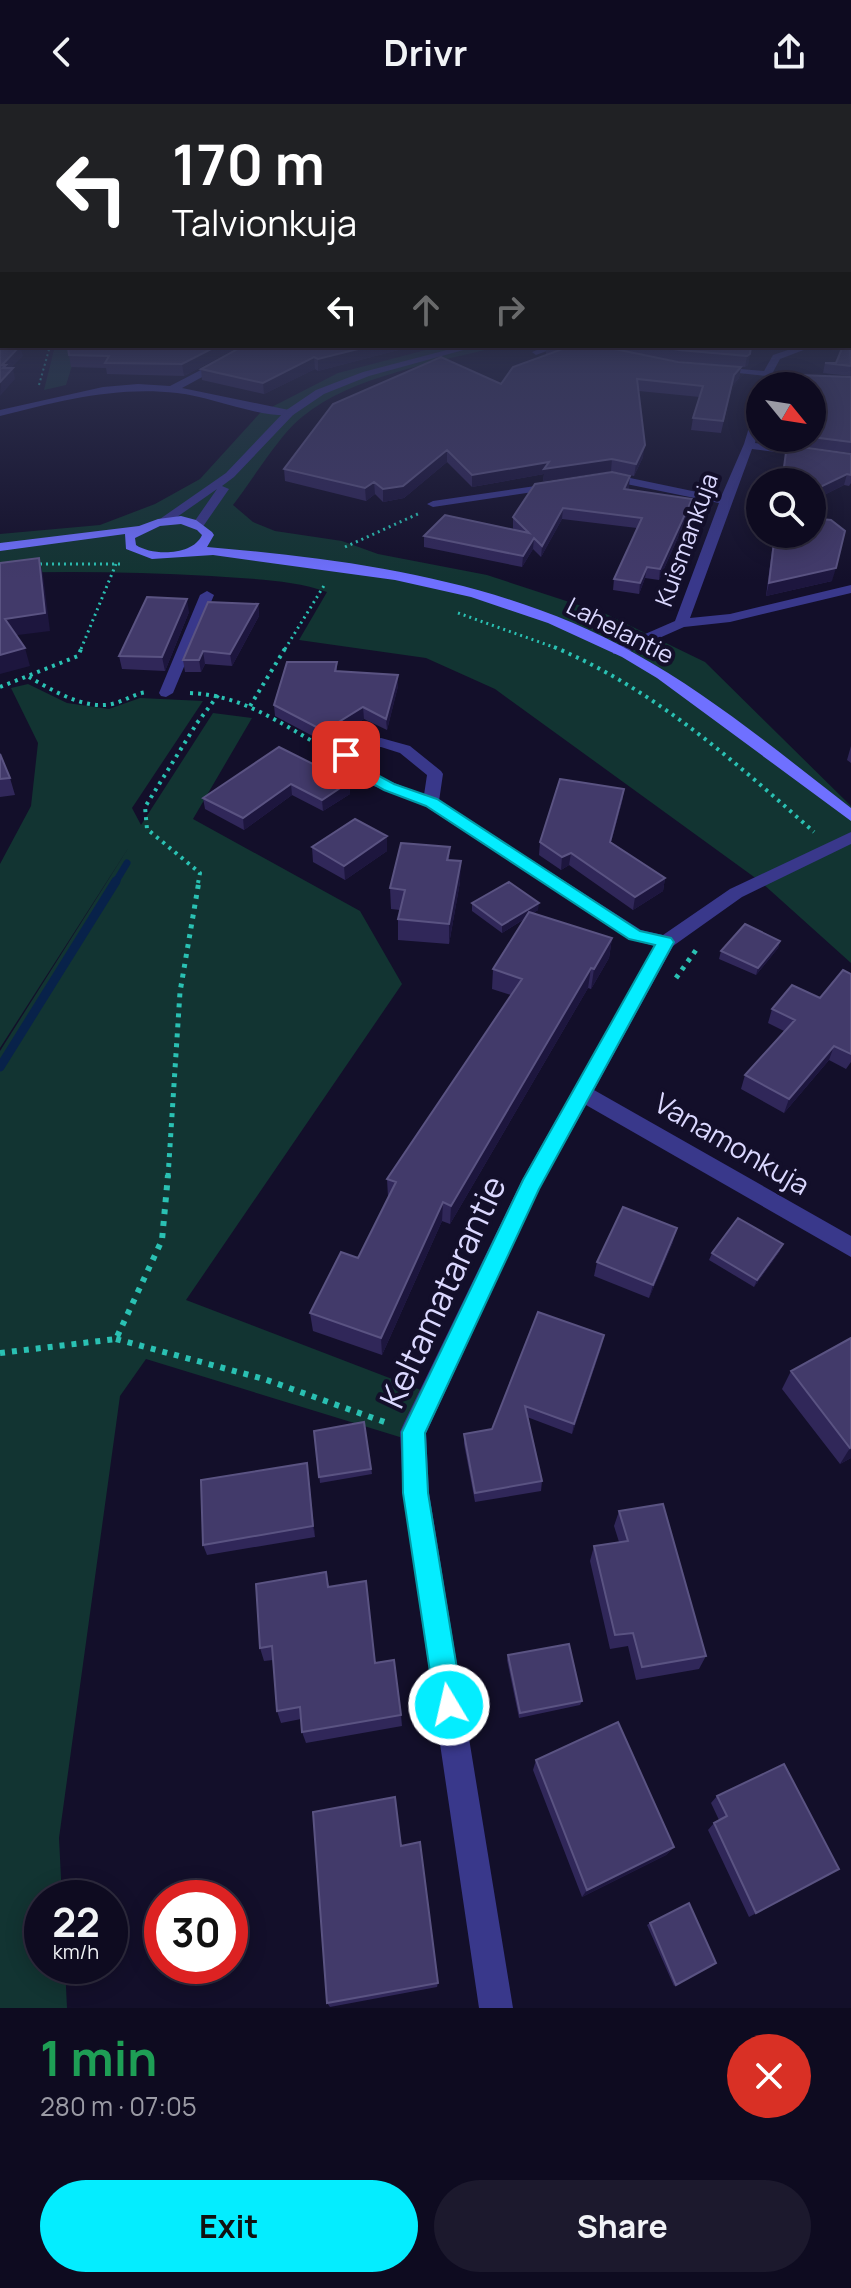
<!DOCTYPE html>
<html lang="en">
<head>
<meta charset="utf-8">
<style>
  :root { --surface:#0e0b20; --page:#1c192d; --text:#f1f3f6; --muted:#9b9ba5; --line:#2e2b3e; --accent:#04edff }
  body { margin:0; font-family:Manrope,sans-serif; background:var(--page); color:var(--text); height:100vh; display:flex; flex-direction:column; font-size:30px; white-space:nowrap }
  * { box-sizing:border-box; margin:0 }
  p { font-size:26px; color:var(--muted) }
  .icon { flex:none; width:44px; height:44px; fill:none; stroke:currentColor; stroke-width:2; stroke-linecap:round; stroke-linejoin:round }
  .map { position:relative; height:1904px; overflow:hidden }
  .drawer { display:flex; flex-direction:column; background:var(--surface); flex:1 }
  .drawer>* { flex:none }
  .top-card { position:absolute; left:0px; top:0px; width:852px; height:244px; box-shadow:0 4px 20px #0003,0 0 0 2px var(--line); background:#202124; color:#fff; overflow:hidden }
  .needle { width:52px; rotate:120deg }
  .fabs { position:absolute; left:746px; top:268px; display:grid; gap:16px }
  .fabs a { display:grid; place-items:center; width:80px; height:80px; border-radius:50%; background:var(--surface); box-shadow:0 4px 20px #0003,0 0 0 2px var(--line); font-size:40px }
  .speed { position:absolute; left:24px; top:1776px; display:flex; gap:16px; font-size:40px; font-weight:700; text-align:center }
  .speed>* { display:grid; place-content:center; width:104px; height:104px; border-radius:50%; background:var(--surface); box-shadow:0 4px 20px #0003,0 0 0 2px var(--line); line-height:1 }
  .speed small { font-size:20px; font-weight:400 }
  .speed .limit { border:12px solid #d22; background:#fff; color:#111 }
  .pin { position:absolute; display:grid; place-items:center; width:68px; height:68px; color:#fff; margin:-34px; border-radius:16px; box-shadow:0 4px 12px #0006 }
  .me { position:absolute; width:88px; margin:-44px; rotate:351deg; stroke-linejoin:round; filter:drop-shadow(0 0 6px #0008) }
  .turn { display:flex; align-items:center; gap:28px; height:168px; padding:0 40px; font-size:36px }
  .turn .icon { width:104px; height:104px; stroke-width:2.5 }
  .turn b { display:block; font-size:56px; line-height:68px }
  .lanes { display:flex; align-items:center; height:76px; padding:0 40px; background:#0003; justify-content:center; gap:40px; direction:ltr }
  .lanes .off { opacity:.35 }
  .round { display:grid; place-items:center; flex:none; width:84px; height:84px; border-radius:42px; background:var(--page) }
  .headline { display:flex; align-items:center; justify-content:space-between; height:136px; padding:0 40px }
  h1 { font-size:48px; font-weight:700; line-height:60px; color:#1e9e55 }
  .cta { display:flex; gap:16px; margin-top:auto; padding:16px 40px }
  .cta a { flex:1; height:92px; border-radius:48px; background:var(--accent); color:#111; font-size:32px; font-weight:700; line-height:92px; text-align:center }
  .cta a+a { background:var(--page); color:var(--text) }
  header { display:flex; justify-content:space-between; align-items:center; height:104px; padding:0 40px; background:var(--surface); font-size:36px; font-weight:700 }
  .map>svg:first-child { display:block }
  .green { fill:#123432 }
  .lines { fill:none; stroke-linecap:round; stroke-linejoin:round }
  .stream-far1 { stroke:#08224a; stroke-width:7 }
  .stream { stroke:#08224a; stroke-width:9 }
  .path-far4 { stroke:#2ac1b3; stroke-width:2; stroke-dasharray:2 3; stroke-linecap:butt }
  .path-far3 { stroke:#2ac1b3; stroke-width:3; stroke-dasharray:2 4; stroke-linecap:butt }
  .path-far2 { stroke:#2ac1b3; stroke-width:4; stroke-dasharray:3 5; stroke-linecap:butt }
  .path-far1 { stroke:#2ac1b3; stroke-width:5; stroke-dasharray:4 6; stroke-linecap:butt }
  .path { stroke:#2ac1b3; stroke-width:6; stroke-dasharray:5 7; stroke-linecap:butt }
  .service { fill:#39388b; fill-rule:evenodd }
  .minor { fill:#39388b; fill-rule:evenodd }
  .tertiary { fill:#39388b; fill-rule:evenodd }
  .secondary { fill:#6f70ff; fill-rule:evenodd }
  .wall { fill:#302759 }
  .shaded-wall { fill:#1d163e }
  .building { fill:#423a6a; stroke:#5a5382; stroke-width:2 }
  .route { fill:#04edff; stroke:#039aa6; stroke-width:2 }
  .labels { text-anchor:middle; stroke-width:8; stroke-linejoin:round; paint-order:stroke }
  .far-street-label { font-size:24px; fill:#dbd8ff; stroke:#130f2a }
  .street-label { font-size:28px; fill:#dbd8ff; stroke:#130f2a }
  .near-street-label { font-size:34px; fill:#dbd8ff; stroke:#130f2a }
</style>
</head>
<body>
<header><svg class="icon" aria-label="back" viewBox="0 0 24 24"><path d="M15 5l-7 7 7 7"/></svg>Drivr<svg class="icon" aria-label="share" viewBox="0 0 24 24"><path d="M12 15V3M7 8l5-5 5 5M5 13v7h14v-7"/></svg></header>
<div class="map">
<svg width="851" height="1904" viewBox="0 0 851 1904">
  <rect width="100%" height="100%" fill="#130f2a"/>
  <!-- green -->
  <path class="green" d="M55,242H91L77,246L66,281L44,286Z
    M441,242H500C437,259 353,271 302,313C281,329 251,378 233,401L253,418L275,427L342,437L378,450L487,471L606,510L705,558L851,702V859L761,778L495,585L426,554L299,536L327,488C291,475 248,475 211,472C140,468 71,467 0,469V430L100,421L155,400L200,375L260,309L338,269Z
    M28,580L67,599L109,605L140,594L203,597L132,704L141,721L213,609L252,614L193,715L360,807L402,880L186,1196L426,1288L403,1334L146,1255L120,1292L59,1734L62,1794H42V1862H65L67,1904H0V947L129,743L0,944V760L31,702L38,639L11,584Z"/>
  <g class="lines">
    <!-- stream-far1 -->
    <path class="stream-far1" d="M115,779L127,759"/>
    <!-- stream -->
    <path class="stream" d="M0,963L116,777"/>
    <!-- path-far4 -->
    <path class="path-far4" d="M39,281L50,242"/>
    <!-- path-far3 -->
    <path class="path-far3" d="M345,443L420,409
      M40,460H122
      M458,509L559,545
      M81,545L116,460
      M285,545L325,480"/>
    <!-- path-far2 -->
    <path class="path-far2" d="M554,543C654,585 734,657 814,728
      M29,573C52,586 84,606 112,600C125,597 135,589 148,588
      M0,583L78,552L82,543
      M190,589C243,591 281,620 326,645
      M250,602L286,543
      M198,779L200,769L147,725L145,703L197,619L219,590"/>
    <!-- path-far1 -->
    <path class="path-far1" d="M676,874L696,846
      M168,1073L180,888L199,777"/>
    <!-- path -->
    <path class="path" d="M116,1235L264,1275L390,1320
      M0,1249L116,1235L162,1136L168,1071"/>
    <!-- service -->
    <path class="service" d="M547,242H560L536,251L532,248Z"/>
    <!-- minor -->
    <path class="minor" d="M247,242H259L182,284L289,306L294,309L293,311C258,314 213,293 177,289C116,282 59,297 0,312V306L103,283L138,280L170,282Z
      M800,242H814L780,255L773,268L851,275V281L711,266L716,263L764,267L773,251Z
      M760,304V321L755,339L851,352V358L752,345L690,514L730,510L851,481V489L730,518L684,523L623,550H613V544L675,517L719,399L597,374L611,370L721,393L744,340L754,307Z
      M556,379L560,380V384L433,403L427,400L433,397Z
      M207,487L214,491L173,589L166,593L161,592L159,589L200,491Z
      M381,634L410,642L441,667L443,670L439,697L641,826L663,831L730,785L851,728V740L742,793L673,842L594,986L851,1132V1153L586,1001L539,1085L426,1329L429,1389L513,1904H479L403,1389L400,1328L404,1319L522,1076L655,842L629,835L425,702L366,679L347,664L338,651L352,640ZM381,643L400,649L427,671L424,691L377,672L354,652L370,644Z"/>
    <!-- tertiary -->
    <path class="tertiary" d="M462,242H478L369,272L324,290L293,311L234,373L222,382L229,385L202,424L192,421L217,385L167,420L157,417L226,369L285,307L316,286L363,268Z"/>
    <!-- secondary -->
    <path class="secondary" d="M181,412L196,416L212,428L214,431L207,443C351,455 507,477 634,549C712,592 781,650 851,704V717L657,574L622,553L548,519L471,493L395,476L213,451L152,455L126,445L125,430L0,447V439L139,422L158,415ZM181,420L197,426L202,431C193,452 152,452 136,441L135,434L160,422Z"/>
  </g>
  <!-- wall -->
  <path class="wall" d="M851,231V272L823,269L825,259H836Z
    M240,242L184,272L107,270L106,264L71,263L69,251Z
    M546,242H751L748,261L745,263L677,257L629,248L678,258L741,263L739,274L732,282L721,329L691,326L693,314L700,293L639,287L643,353L634,372L611,367L543,377L544,370L472,383L447,358L404,394L383,398L375,390L366,397L285,377L284,365L501,280L546,251Z
    M402,245L318,267L315,265L264,290L202,276L201,265Z
    M851,273V349L786,340L787,334H812V282Z
    M787,341L851,350V379L849,382L844,381L812,397V378H781Z
    M629,383L628,386L692,395L690,406L659,476L645,474L639,490L613,486L614,475L637,424L562,415L541,453L533,445L522,463L424,443V432L514,426L513,424V413Z
    M774,430H812L832,477L766,492Z
    M258,500L259,512L232,562L205,560L201,568H185L183,556Z
    M189,508L165,567L122,565L119,552Z
    M337,558V567L398,582L387,626L364,615L324,638L275,612L274,601Z
    M851,642V659L847,656Z
    M279,643L349,678L350,690L323,707L292,691L244,726L205,705L203,694Z
    M0,650L10,674L15,691L0,693Z
    M624,685L622,698L611,738L665,774L663,787L633,806L569,761L561,766L539,751L540,738Z
    M387,732V747L345,776L313,758L312,743Z
    M450,743L449,756L460,778L449,840L398,836V815L400,806L391,805L390,784Z
    M472,799L538,806L533,809L612,834L609,854L591,885L588,884L450,1120L442,1117L382,1251L313,1227L310,1209L358,1154L388,1093L387,1075L511,891L492,885L493,865L526,814L502,829L472,807Z
    M780,837L778,844L756,871L719,855L721,847Z
    M851,870V958L846,965L829,956L784,1009L741,985L745,971L784,927L768,919L772,905L820,894Z
    M673,1138L649,1194L594,1172L597,1158Z
    M780,1147L754,1183L709,1156L712,1149Z
    M851,1234V1354L840,1360L782,1285L791,1267Z
    M602,1241L572,1330L527,1313L542,1377L541,1387L475,1398L464,1340V1330L492,1325Z
    M364,1318L372,1370L320,1379L314,1327Z
    M307,1359L315,1433L207,1451L203,1441Z
    M619,1407L706,1552L699,1565L636,1576L628,1542L610,1545L590,1457L594,1442L619,1438L614,1422Z
    M326,1468L329,1483L375,1559L401,1611L402,1622L306,1639L302,1628L301,1615L281,1619L277,1607L273,1556L264,1557L260,1544Z
    M508,1551L582,1597L580,1601L519,1614L507,1556Z
    M536,1656L674,1743L666,1751L582,1793L533,1666Z
    M717,1692L830,1770L749,1813L708,1726L714,1719L719,1716L711,1699Z
    M401,1742L438,1879L437,1883L330,1903L327,1899Z
    M650,1819L716,1859L674,1882L647,1821Z"/>
  <!-- shaded-wall -->
  <path class="shaded-wall" d="M20,242L23,252L7,268L13,264L15,275L0,292L2,261Z
    M217,242H240L184,272L182,260Z
    M370,242H402V245L318,267V255Z
    M750,250L748,261L745,263L747,252Z
    M314,253L315,265L264,290L263,279Z
    M741,263L739,274L732,282L721,329L734,271Z
    M645,341L643,353L634,372L636,360Z
    M447,346V358L404,394L383,398V385Z
    M612,355L611,367L543,377L544,370L472,383V371L549,358Z
    M847,370L844,381L812,397V387Z
    M630,372L629,383L623,396L624,385Z
    M374,378L375,390L366,397L365,384Z
    M692,395L690,406L659,476L660,465Z
    M563,404L562,415L541,453L542,442Z
    M534,434L533,445L522,463L523,452Z
    M39,454L43,471L50,527L10,532L5,515Z
    M647,463L645,474L639,490L640,479Z
    M836,464L832,477L766,492L769,479Z
    M187,495L189,508L165,567L162,553Z
    M258,500L259,512L232,562L230,550Z
    M25,544L30,562L0,570V551Z
    M203,547L205,560L201,568L199,556Z
    M398,571V582L387,626L386,615Z
    M363,603L364,615L324,638V627Z
    M349,678L350,690L323,707L322,696Z
    M291,680L292,691L244,726L243,714Z
    M624,685L622,698L608,750L610,738Z
    M387,732V747L345,776L344,762Z
    M571,749L569,761L561,766L562,753Z
    M461,757L460,778L449,840V820Z
    M665,774L663,787L633,806L635,793Z
    M539,799L538,806L502,829V821Z
    M612,834L609,854L591,885L594,865Z
    M780,837L778,844L756,871L758,864Z
    M591,864L588,884L450,1120L451,1102Z
    M834,942L829,956L784,1009L789,995Z
    M443,1098L442,1117L382,1251L381,1234Z
    M677,1124L673,1138L649,1194L653,1181Z
    M783,1140L780,1147L754,1183L757,1176Z
    M604,1231L602,1241L572,1330L574,1320Z
    M851,1343V1354L840,1360L850,1344Z
    M307,1359L309,1371L315,1433L313,1422Z
    M674,1743L666,1751L582,1793L587,1786Z"/>
  <!-- building -->
  <path class="building" d="M850,231L851,262L825,259H836L843,242H850Z
    M0,241L20,242L2,261H6L3,264H13L0,278Z
    M72,242H217L182,260L105,259L109,252L69,251L68,243Z
    M243,242H370L318,255L314,253L263,279L201,265Z
    M551,242H600L678,258L741,263L734,271L723,317L693,314L703,282L637,275L645,341L636,360L612,355L544,365L549,358L472,371L447,346L403,382L383,385L374,378L365,384L284,365L333,300L441,253L501,280L513,263L560,246Z
    M660,242H751L750,250L747,252L679,246Z
    M799,271L851,273V338L812,333V282H797Z
    M787,341L851,350V371L847,370L812,387V378H782Z
    M612,368L630,372L624,385L692,395L660,465L647,463L640,479L614,475L642,414L563,404L542,442L534,434L523,452L424,432L445,411L529,429L513,413L535,380Z
    M812,414L831,416L845,427L836,464L769,479L775,430H812Z
    M39,454L45,509L5,515L25,544L0,551V459Z
    M147,493L187,495L162,553L119,552Z
    M208,498L258,500L230,550L203,547L199,556H183Z
    M287,558H337L335,567L398,571L386,615L363,603L324,627L274,601Z
    M279,643L349,678L322,696L291,680L243,714L203,694Z
    M0,650L10,674L0,675Z
    M560,675L624,685L610,738L665,774L635,793L571,749L562,753L540,738Z
    M355,715L387,732L344,762L312,743Z
    M401,739L450,743L447,756L461,757L449,820L398,815L405,786L390,784Z
    M509,778L539,799L502,821L472,799Z
    M529,808L612,834L594,865L591,864L451,1102L443,1098L381,1234L310,1209L341,1148L358,1154L396,1078L387,1075L522,875L493,865Z
    M745,820L780,837L758,864L721,847Z
    M843,866L851,870V950L834,942L789,995L745,971L795,916L772,905L792,881L820,894Z
    M623,1103L677,1124L653,1181L597,1158Z
    M738,1114L783,1140L757,1176L712,1149Z
    M538,1208L604,1231L574,1320L525,1302L542,1377L475,1389L464,1330L492,1325Z
    M851,1234V1343L850,1344L791,1267Z
    M364,1318L371,1365L319,1373L314,1327Z
    M307,1359L313,1422L203,1441L201,1376Z
    M663,1400L706,1552L642,1563L633,1529L615,1531L594,1442L628,1437L619,1407Z
    M326,1468L328,1483L366,1477L375,1559L394,1556L401,1611L302,1628L300,1603L277,1607L272,1542L260,1544L256,1480Z
    M569,1540L582,1597L520,1609L508,1551Z
    M618,1618L674,1743L587,1786L536,1656Z
    M784,1660L839,1765L756,1809L714,1719L727,1712L717,1692Z
    M395,1693L401,1742L420,1738L438,1879L327,1899L313,1708Z
    M689,1799L716,1859L676,1881L650,1819Z"/>
  <!-- sky -->
  <linearGradient id="sky" x2="0" y2="1"><stop stop-color="#0a0817"/><stop offset="0.44" stop-color="#333755"/><stop offset="1" stop-color="#333755" stop-opacity="0"/></linearGradient>
  <rect width="851" height="476" fill="url(#sky)"/>
  <!-- route -->
  <path class="route" d="M346,647L351,648L357,660L394,680L437,695L640,827L671,834L674,838L539,1085L425,1329L428,1389L463,1601L459,1611L449,1615L439,1611L435,1601L403,1389L402,1328L523,1076L655,841L629,835L426,702L384,686L346,665L339,651Z"/>
  <g class="labels">
    <!-- far-street labels -->
    <g class="far-street-label">
      <text transform="translate(687 436) rotate(-70)" y="8">Kuismankuja</text>
      <text transform="translate(620 527) rotate(27)" y="8">Lahelantie</text>
    </g>
    <!-- street labels -->
    <g class="street-label">
      <text transform="translate(732 1040) rotate(30)" y="10">Vanamonkuja</text>
    </g>
    <!-- near-street labels -->
    <g class="near-street-label">
      <text transform="translate(443 1188) rotate(-65)" y="12">Keltamatarantie</text>
    </g>
  </g>
</svg>
<div class="fabs">
<a><svg class="needle" viewBox="-14 -14 28 28"><path d="M0-13l5 13h-10z" fill="#e53935"/><path d="M0 13l5-13h-10z" fill="#9b9ba5"/></svg></a>
<a><svg class="icon" aria-label="search" viewBox="0 0 24 24"><circle cx="10" cy="10" r="6"/><path d="M15 15l6 6"/></svg></a>
</div>
<div class="speed"><div>22<small>km/h</small></div><div class="limit">30</div></div>
<div class="pin" style="left:346px;top:651px;background:#d93025"><svg class="icon" aria-label="arrive" viewBox="0 0 24 24"><path d="M6 21V4h12l-3 4 3 4H6"/></svg></div>
<svg class="me" style="left:449px;top:1601px" viewBox="-20 -20 40 40"><circle r="17" fill="#04edff" stroke="#fff" stroke-width="3"/><path d="M0-11L8 9 0 5-8 9z" fill="#fff"/></svg>
<div class="top-card">
<div class="turn"><svg class="icon" aria-label="left" viewBox="0 0 24 24"><path d="M17 20v-9H6M10 6l-5 5 5 5"/></svg><div><b>170 m</b>Talvionkuja</div></div>
<div class="lanes"><svg class="icon" aria-label="left" viewBox="0 0 24 24"><path d="M17 20v-9H6M10 6l-5 5 5 5"/></svg><svg class="icon off" aria-label="ahead" viewBox="0 0 24 24"><path d="M12 20V5M6 11l6-6 6 6"/></svg><svg class="icon off" aria-label="right" viewBox="0 0 24 24"><path d="M7 20v-9h11M14 6l5 5-5 5"/></svg></div>
</div>
</div>
<section class="drawer">
<div class="headline"><div><h1>1 min</h1><p>280 m · 07:05</p></div><a class="round" style="background:#d93025;color:#fff"><svg class="icon" aria-label="close" viewBox="0 0 24 24"><path d="M6 6l12 12M18 6L6 18"/></svg></a></div>
<div class="cta"><a>Exit</a><a>Share</a></div>
</section>
</body>
</html>
